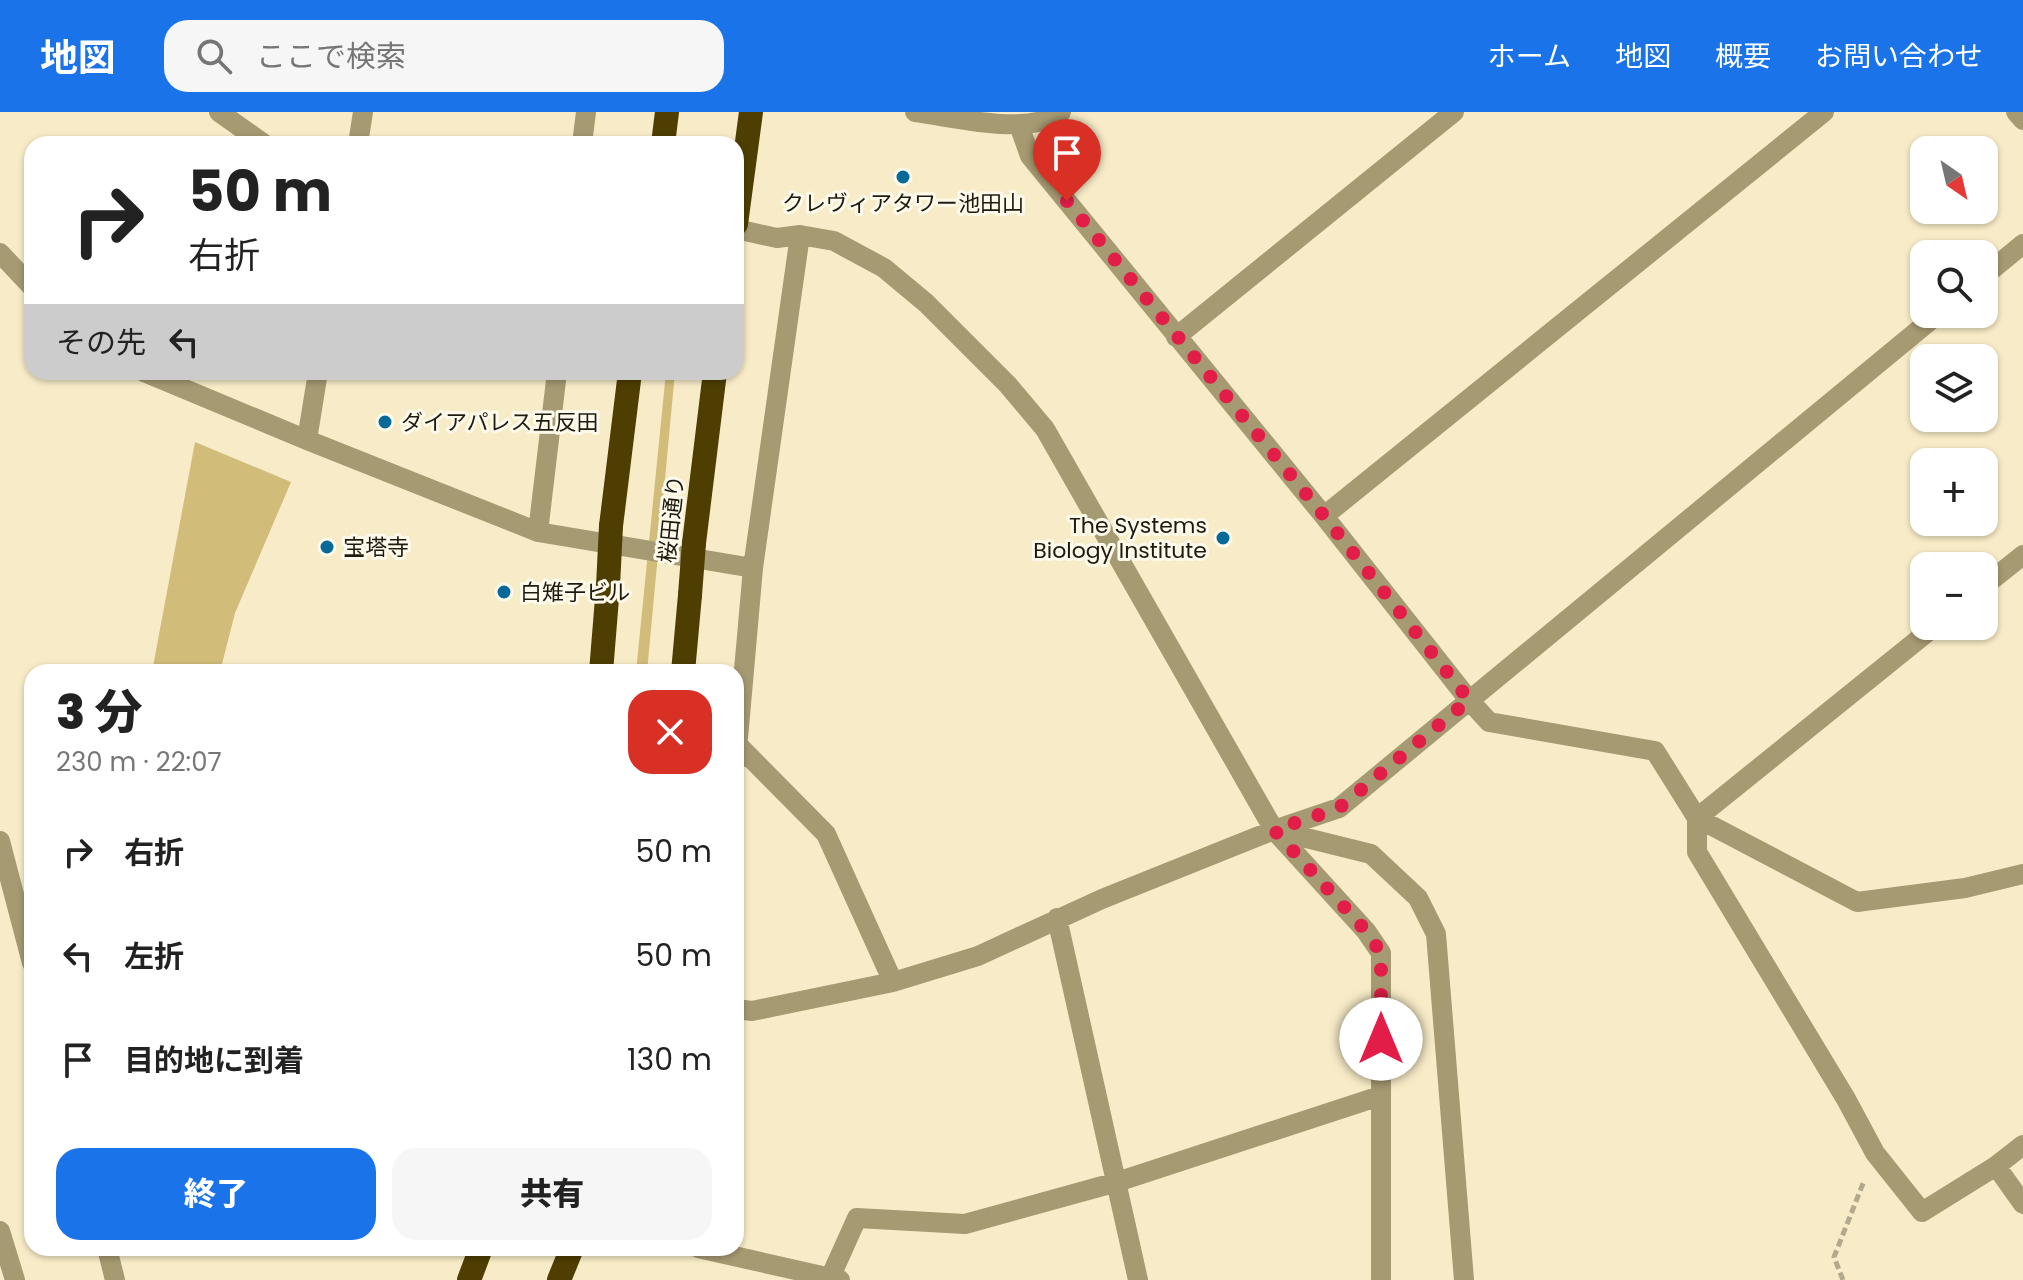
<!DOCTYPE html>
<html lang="ja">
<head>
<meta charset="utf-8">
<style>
  :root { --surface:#fff; --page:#f6f6f6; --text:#222; --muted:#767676; --accent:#1a73e8 }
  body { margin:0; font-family:Poppins,"Noto Sans JP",sans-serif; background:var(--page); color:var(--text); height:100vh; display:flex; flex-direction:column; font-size:30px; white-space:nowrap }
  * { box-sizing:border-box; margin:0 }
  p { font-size:26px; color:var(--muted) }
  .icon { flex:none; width:44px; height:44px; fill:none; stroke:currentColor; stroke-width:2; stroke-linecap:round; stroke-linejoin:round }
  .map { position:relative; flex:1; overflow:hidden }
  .panel { position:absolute; left:24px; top:552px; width:720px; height:592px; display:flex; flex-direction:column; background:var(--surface); border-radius:24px; box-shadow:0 2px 6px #0004 }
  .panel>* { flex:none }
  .top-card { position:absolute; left:24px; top:24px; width:720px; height:244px; border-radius:24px; box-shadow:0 2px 6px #0004; background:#fff; color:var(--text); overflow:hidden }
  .needle { width:52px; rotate:146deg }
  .fabs { position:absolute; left:1910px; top:24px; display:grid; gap:16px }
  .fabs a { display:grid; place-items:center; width:88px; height:88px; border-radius:16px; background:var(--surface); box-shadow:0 2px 6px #0004; font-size:40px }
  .pin { position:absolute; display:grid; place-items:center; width:68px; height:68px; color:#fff; margin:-82px -34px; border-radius:50% 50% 50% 0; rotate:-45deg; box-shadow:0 0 8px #0007 }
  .pin .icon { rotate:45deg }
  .me { position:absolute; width:88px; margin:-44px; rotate:0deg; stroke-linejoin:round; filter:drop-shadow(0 0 6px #0008) }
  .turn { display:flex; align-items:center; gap:28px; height:168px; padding:0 32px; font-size:36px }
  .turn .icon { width:104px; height:104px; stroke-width:2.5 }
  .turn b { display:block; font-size:56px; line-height:68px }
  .then { display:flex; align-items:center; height:76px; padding:0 32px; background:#0003; gap:16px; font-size:30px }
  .round { display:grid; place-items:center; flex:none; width:84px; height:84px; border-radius:24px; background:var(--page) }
  .summary { display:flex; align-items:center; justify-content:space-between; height:136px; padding:0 32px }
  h1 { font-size:48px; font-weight:800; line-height:60px }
  .action { display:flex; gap:16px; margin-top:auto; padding:16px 32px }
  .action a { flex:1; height:92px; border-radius:24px; background:var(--accent); color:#fff; font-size:32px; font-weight:800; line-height:92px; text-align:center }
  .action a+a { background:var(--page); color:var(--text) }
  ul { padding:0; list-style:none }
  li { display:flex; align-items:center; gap:24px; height:104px; padding:0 32px }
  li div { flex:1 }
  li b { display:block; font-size:30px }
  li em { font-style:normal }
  header { display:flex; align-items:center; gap:48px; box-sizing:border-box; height:112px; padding:0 40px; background:var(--accent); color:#fff }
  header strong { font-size:38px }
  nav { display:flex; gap:44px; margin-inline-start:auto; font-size:28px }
  .search { width:560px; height:72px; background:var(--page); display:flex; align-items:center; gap:20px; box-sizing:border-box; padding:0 28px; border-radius:24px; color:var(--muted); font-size:30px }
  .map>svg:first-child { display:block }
  .green { fill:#d1bc7a }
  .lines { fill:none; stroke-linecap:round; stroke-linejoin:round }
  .path { stroke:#b3aa8d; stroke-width:5; stroke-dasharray:8 4; stroke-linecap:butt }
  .minor { stroke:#a69a72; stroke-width:20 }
  .highway { stroke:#4e3e01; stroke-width:24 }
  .highway-bridge { stroke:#4e3e01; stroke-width:24 }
  .route { stroke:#e11d48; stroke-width:14; stroke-dasharray:0 25.2 }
  .poi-dot { fill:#066998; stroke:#fefaeb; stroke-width:3 }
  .labels { text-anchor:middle; stroke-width:6; stroke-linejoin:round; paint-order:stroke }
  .poi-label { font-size:22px; fill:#1e1a0d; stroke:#fefaeb; text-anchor:start }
  .street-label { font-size:22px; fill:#1e1a0d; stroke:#fefaeb }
</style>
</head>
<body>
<header>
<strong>地図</strong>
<div class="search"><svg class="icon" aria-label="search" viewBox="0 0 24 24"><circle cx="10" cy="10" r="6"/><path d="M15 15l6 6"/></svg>ここで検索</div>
<nav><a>ホーム</a><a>地図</a><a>概要</a><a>お問い合わせ</a></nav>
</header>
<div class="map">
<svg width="2023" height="1168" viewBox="0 0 2023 1168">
  <rect width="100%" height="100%" fill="#f8ecc8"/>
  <!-- green -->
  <path class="green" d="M666,260H675L647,560H636Z
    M195,330L291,370L235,501L220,560H152Z"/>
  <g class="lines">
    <!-- path -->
    <path class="path" d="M1843,1168L1834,1145L1864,1069"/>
    <!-- minor -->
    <path class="minor" d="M219,0L264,32
      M915,0C954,5 1029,25 1061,0
      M2016,0L2023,8
      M1019,13L1030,44L1324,404L1469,588L1489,610L1655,639L1697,706L1857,790L1965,776L2023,762
      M358,32L363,0
      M582,32L586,0
      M736,117L777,126L800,123L834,129L884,156L926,191L1008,273L1045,317L1274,718L1366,819L1381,841V1168
      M0,141L32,175
      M1984,164L2023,132
      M1176,225L1454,0
      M144,260L307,328L538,420L753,456
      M307,328L318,260
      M1324,404L1824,0
      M538,420L557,260
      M1984,474L2023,443
      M1935,514L1697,706V740L1846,987L1875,1041L1922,1100L1996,1054L2023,1092
      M736,649L753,456L800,123
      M1274,718L1371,742L1418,786L1436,822L1464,1168
      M0,729L32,851
      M1057,806L1138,1168
      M893,870L978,844L1102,787L1274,718L1339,696L1938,202
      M736,897L752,899L893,870L826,722L737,632
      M1996,1054L2023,1033
      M0,1119L15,1168
      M107,1136L115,1168
      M698,1136L840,1168
      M830,1166L857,1106L965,1112L1117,1070L1380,984"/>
    <!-- highway -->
    <path class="highway" d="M663,32L667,0
      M736,112L751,0
      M611,414L630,260
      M694,431L715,260
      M601,560L608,474
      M683,560L690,483
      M469,1168L481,1136
      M559,1168L572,1136"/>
    <!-- highway-bridge -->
    <path class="highway-bridge" d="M608,474L611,414
      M690,483L694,431"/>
  </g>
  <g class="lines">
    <!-- route -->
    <path class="route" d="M1067,89L1324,404L1469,588L1339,696L1274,718L1366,819L1381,841V927"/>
  </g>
  <!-- markers -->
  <g class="poi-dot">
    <circle cx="903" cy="65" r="8"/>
    <circle cx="385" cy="310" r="8"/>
    <circle cx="1223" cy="426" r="8"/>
    <circle cx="327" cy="435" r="8"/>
    <circle cx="504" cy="480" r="8"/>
  </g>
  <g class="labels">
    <!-- poi labels -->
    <g class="poi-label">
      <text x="903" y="99" text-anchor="middle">クレヴィアタワー池田山</text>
      <text x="401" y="318">ダイアパレス五反田</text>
      <text x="1207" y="421" text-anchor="end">The Systems<tspan x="1207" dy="25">Biology Institute</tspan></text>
      <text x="343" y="443">宝塔寺</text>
      <text x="520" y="488">白雉子ビル</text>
    </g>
    <!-- street labels -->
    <g class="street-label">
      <text transform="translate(671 407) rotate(-84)" y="8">桜田通り</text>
    </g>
  </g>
</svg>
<div class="fabs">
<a><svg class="needle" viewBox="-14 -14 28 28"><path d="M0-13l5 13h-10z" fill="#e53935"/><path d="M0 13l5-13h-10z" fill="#767676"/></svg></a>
<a><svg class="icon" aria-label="search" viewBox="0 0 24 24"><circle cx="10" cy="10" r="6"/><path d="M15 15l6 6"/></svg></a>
<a><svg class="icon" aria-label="layers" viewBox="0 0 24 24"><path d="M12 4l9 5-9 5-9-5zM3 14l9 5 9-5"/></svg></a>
<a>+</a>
<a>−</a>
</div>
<div class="pin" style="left:1067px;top:89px;background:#d93025"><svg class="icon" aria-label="arrive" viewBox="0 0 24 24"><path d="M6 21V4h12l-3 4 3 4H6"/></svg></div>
<svg class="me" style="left:1381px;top:927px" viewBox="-20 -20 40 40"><circle r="19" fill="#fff"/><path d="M0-13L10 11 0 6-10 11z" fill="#e11d48"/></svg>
<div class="top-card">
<div class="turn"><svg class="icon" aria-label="right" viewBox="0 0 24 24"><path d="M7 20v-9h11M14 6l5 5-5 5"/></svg><div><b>50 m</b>右折</div></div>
<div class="then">その先<svg class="icon" aria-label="left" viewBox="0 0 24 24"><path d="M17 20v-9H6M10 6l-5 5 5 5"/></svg></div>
</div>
<section class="panel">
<div class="summary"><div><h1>3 分</h1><p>230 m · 22:07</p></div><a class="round" style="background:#d93025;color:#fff"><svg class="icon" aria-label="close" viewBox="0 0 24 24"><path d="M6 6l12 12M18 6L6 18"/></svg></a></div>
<ul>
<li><svg class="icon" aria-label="right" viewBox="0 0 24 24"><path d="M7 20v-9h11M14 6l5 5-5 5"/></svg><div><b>右折</b></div><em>50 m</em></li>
<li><svg class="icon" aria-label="left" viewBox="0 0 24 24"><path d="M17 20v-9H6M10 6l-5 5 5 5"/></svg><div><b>左折</b></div><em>50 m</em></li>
<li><svg class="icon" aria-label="arrive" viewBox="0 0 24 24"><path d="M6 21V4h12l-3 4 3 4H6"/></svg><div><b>目的地に到着</b></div><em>130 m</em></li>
</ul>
<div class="action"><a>終了</a><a>共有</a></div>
</section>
</div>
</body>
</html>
